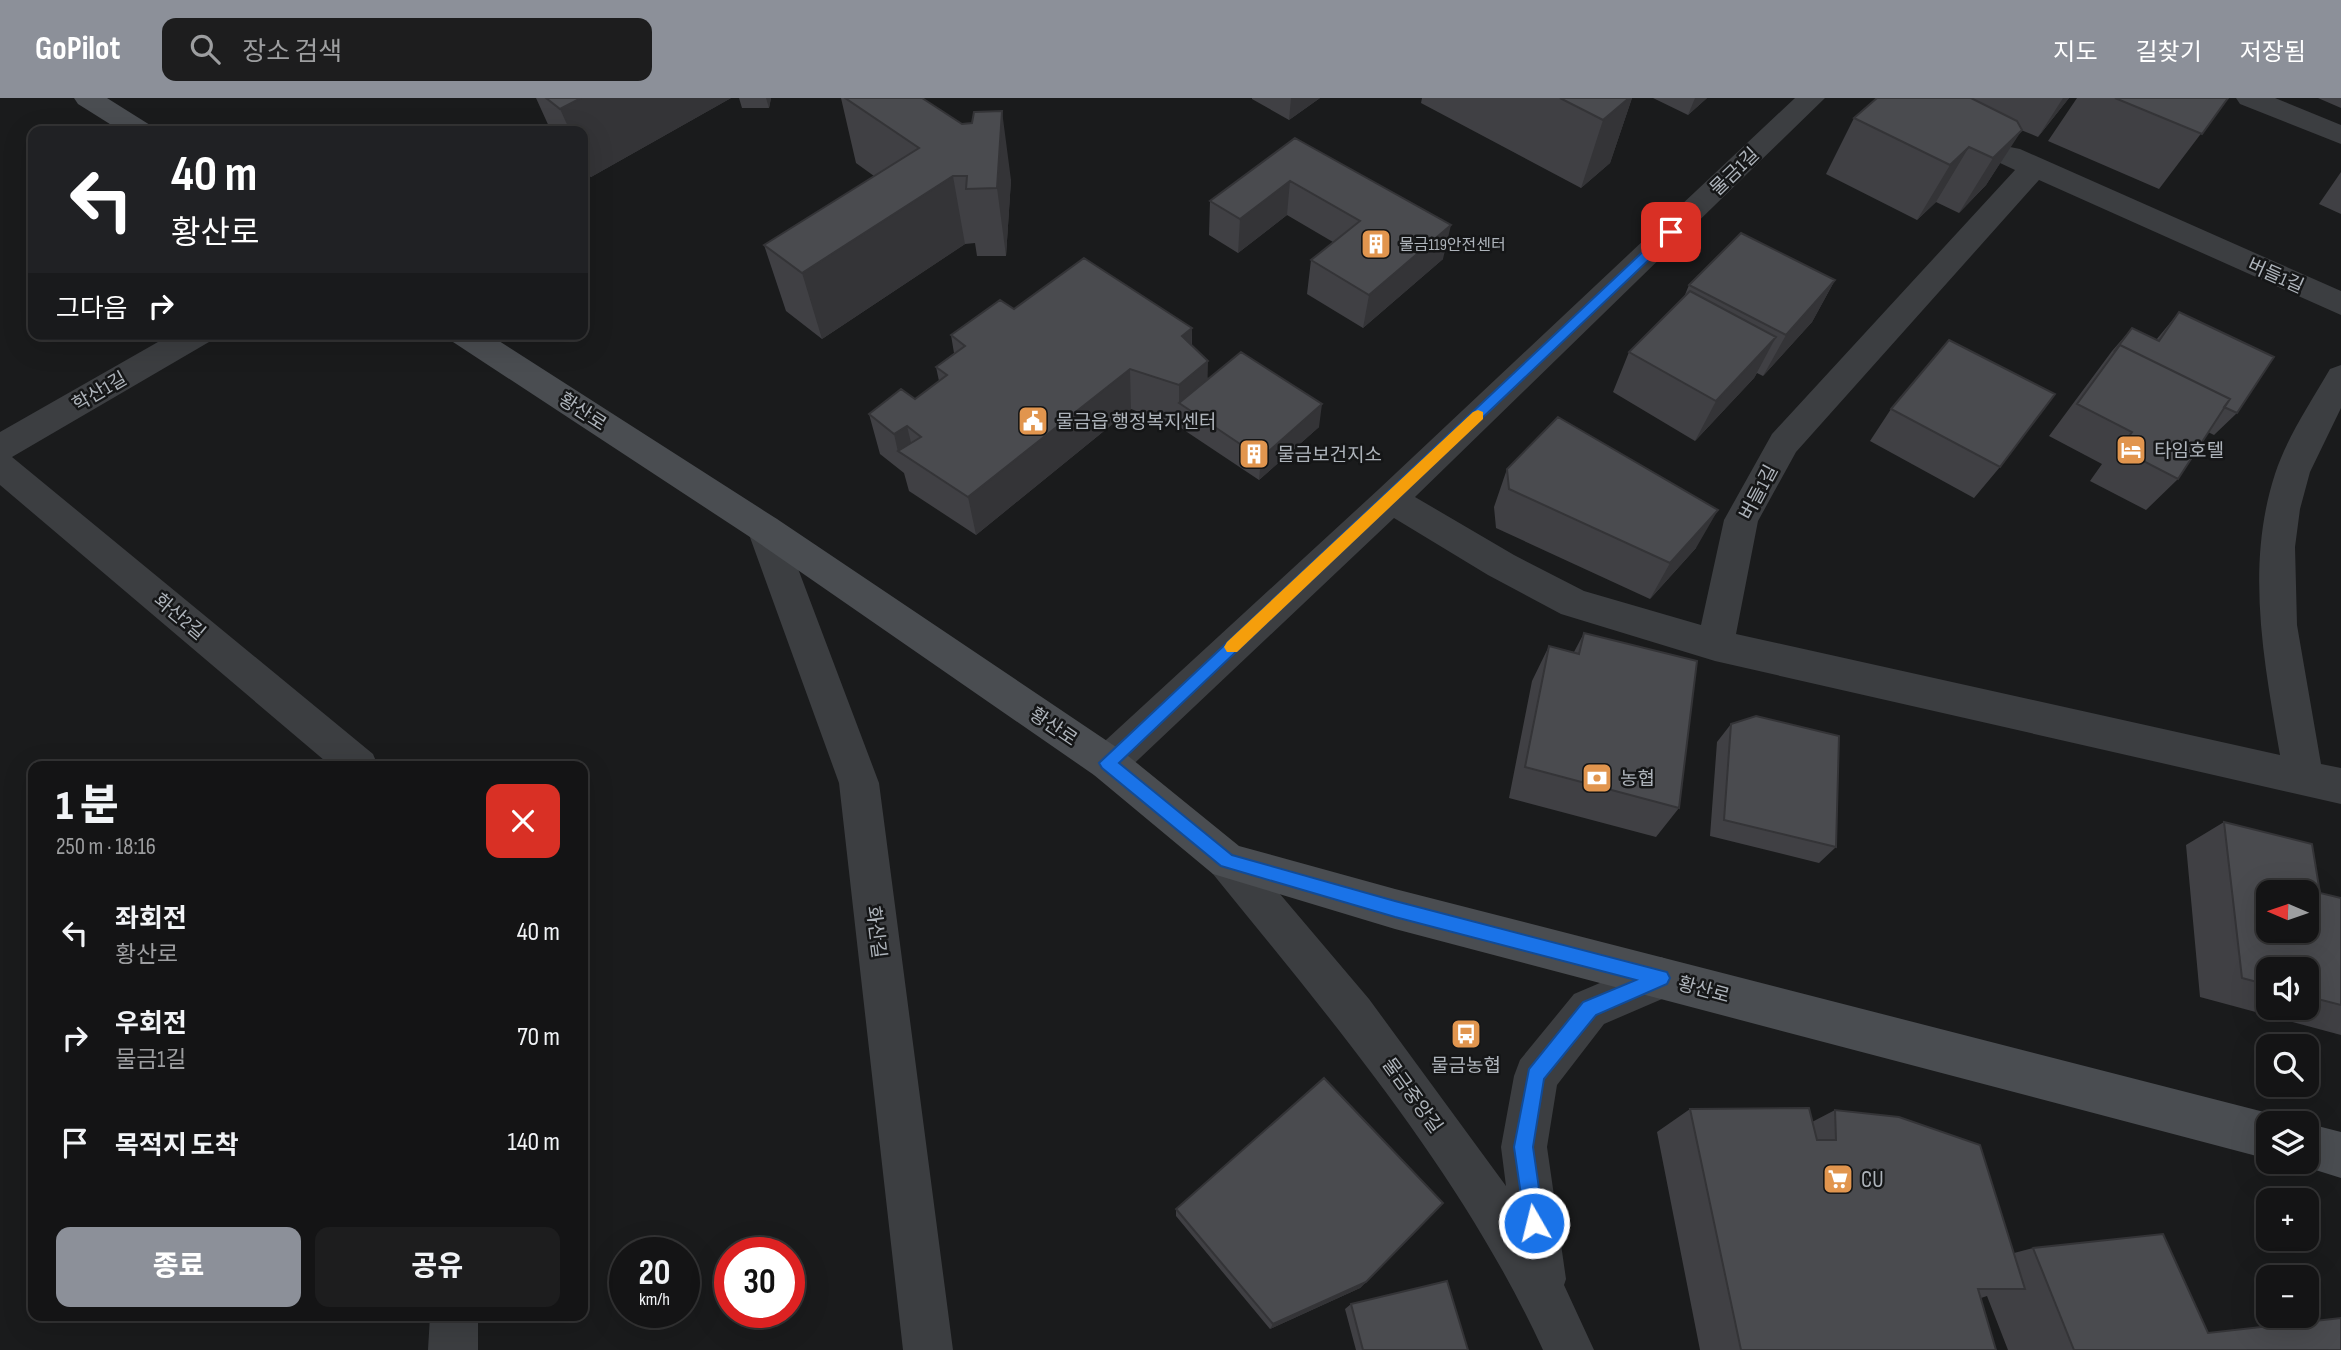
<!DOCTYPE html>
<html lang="ko">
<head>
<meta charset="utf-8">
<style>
  :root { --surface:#141415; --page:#1d1d1e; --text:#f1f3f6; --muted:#9d9ea0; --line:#333334; --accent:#8c9099 }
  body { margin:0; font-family:"Sofia Sans Condensed","Noto Sans KR",sans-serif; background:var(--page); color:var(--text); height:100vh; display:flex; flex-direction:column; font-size:26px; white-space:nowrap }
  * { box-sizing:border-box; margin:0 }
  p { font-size:23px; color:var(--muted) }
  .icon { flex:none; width:38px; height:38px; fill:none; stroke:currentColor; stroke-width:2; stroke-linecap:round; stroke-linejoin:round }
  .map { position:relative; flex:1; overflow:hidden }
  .details { position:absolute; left:28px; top:663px; width:560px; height:560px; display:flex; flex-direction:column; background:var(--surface); border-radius:14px; box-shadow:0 7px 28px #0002,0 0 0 2px var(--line) }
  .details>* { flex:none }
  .guide { position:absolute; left:28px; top:28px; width:560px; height:214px; border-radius:14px; box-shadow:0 7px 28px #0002,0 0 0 2px var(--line); background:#202124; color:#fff; overflow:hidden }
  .needle { width:46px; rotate:272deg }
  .tools { position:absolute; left:2256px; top:782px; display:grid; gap:14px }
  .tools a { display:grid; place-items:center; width:63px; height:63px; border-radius:14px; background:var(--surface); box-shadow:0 7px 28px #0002,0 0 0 2px var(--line); font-size:35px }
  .speed { position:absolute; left:609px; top:1139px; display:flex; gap:14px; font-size:35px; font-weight:700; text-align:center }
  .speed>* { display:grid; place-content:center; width:91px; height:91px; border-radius:50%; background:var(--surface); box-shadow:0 7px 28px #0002,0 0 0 2px var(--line); line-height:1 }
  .speed small { font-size:18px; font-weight:400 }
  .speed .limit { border:10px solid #d22; background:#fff; color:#111 }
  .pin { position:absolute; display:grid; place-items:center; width:60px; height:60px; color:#fff; margin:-30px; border-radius:14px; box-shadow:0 4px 10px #0006 }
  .me { position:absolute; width:77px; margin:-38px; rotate:352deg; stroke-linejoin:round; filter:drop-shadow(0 0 5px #0008) }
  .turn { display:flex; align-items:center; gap:24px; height:147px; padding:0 28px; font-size:32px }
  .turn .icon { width:91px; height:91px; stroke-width:2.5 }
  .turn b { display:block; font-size:49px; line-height:60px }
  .then { display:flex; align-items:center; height:66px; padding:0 28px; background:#0003; gap:14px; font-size:26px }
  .round { display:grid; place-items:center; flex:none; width:74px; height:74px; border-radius:14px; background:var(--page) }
  .head { display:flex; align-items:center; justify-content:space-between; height:119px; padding:0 28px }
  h1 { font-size:42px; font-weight:800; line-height:52px }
  .cta { display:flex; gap:14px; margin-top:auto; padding:14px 28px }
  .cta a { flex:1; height:80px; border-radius:14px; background:var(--accent); color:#fff; font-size:28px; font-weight:800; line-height:80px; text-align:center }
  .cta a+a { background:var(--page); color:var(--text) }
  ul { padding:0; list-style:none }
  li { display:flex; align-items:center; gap:21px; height:105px; padding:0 28px }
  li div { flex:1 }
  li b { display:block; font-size:26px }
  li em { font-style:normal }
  header { display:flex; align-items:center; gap:42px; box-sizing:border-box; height:98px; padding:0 35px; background:var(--accent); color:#fff }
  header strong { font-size:33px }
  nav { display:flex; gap:38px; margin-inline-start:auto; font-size:24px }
  .search { width:490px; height:63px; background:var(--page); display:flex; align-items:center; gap:18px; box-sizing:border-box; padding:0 24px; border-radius:14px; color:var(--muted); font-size:26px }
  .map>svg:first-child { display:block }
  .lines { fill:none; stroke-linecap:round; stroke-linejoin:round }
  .street { fill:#3c3e41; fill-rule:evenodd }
  .secondary { fill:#4a4d51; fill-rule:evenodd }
  .wall { fill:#404044; fill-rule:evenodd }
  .shaded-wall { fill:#343437 }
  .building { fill:#4a4b4f; stroke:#343437; stroke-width:2; fill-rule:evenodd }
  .route { fill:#1a73e8; stroke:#114b97; stroke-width:2 }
  .slow { fill:#f59e0b }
  .labels { text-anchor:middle; stroke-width:5; stroke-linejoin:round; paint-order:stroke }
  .far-poi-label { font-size:16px; fill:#aeb4bb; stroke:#151617; text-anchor:start }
  .street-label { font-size:19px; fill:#aeb4bb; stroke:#151617 }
  .poi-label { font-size:19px; fill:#aeb4bb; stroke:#151617; text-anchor:start }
  .near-poi-label { font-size:23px; fill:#aeb4bb; stroke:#151617; text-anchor:start }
</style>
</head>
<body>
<header>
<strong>GoPilot</strong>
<div class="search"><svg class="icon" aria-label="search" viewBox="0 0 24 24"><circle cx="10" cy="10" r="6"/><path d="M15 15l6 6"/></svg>장소 검색</div>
<nav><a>지도</a><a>길찾기</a><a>저장됨</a></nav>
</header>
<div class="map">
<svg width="2341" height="1252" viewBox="0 0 2341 1252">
  <rect width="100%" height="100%" fill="#1a1b1c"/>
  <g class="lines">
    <!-- street -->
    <path class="street" d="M1795,0H1825L1415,399L1514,457L1584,493L1701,527L1724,422L1772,336L2015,72L2000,65L1996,58L2000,51L2010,49L2020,51L2341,193V217L2039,82L1796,354L1758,423L1736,536L2280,657C2264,564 2245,468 2275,376C2287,339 2311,304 2330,271L2341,267V310L2310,374L2300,411L2295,449L2297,527L2321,666L2341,670V706L1715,563L1561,516L1488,477L1394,420L1122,677L1108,682L1094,677L1088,665L1094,653L1379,391Z
      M2236,0H2275L2341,27V46L2240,6Z
      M172,236H214L209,244L12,359L373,656L378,668H331L0,387V334Z
      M765,417L777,421L783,431L879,685L953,1252H903L839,685L747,431L753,421Z
      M1227,744L1241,750L1369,901L1506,1088L1501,1049L1514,978L1520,962L1574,896L1661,859L1676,865L1682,880L1676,895L1604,926L1557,987L1547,1049L1566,1181L1564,1187L1594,1252H1543C1462,1076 1334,925 1213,776L1207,763L1213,750Z
      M430,1218H478V1252H428Z"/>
    <!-- secondary -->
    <path class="secondary" d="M74,0H107L150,27L154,33H121L78,6Z
      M448,236H488L777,421L1122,653L1239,748L1395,791L2268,1015L2284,1022L2286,1026H2268V1061L1395,831L1213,776L1094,677L753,441L453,244Z
      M2306,1025L2341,1034V1080L2290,1064H2306Z"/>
  </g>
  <!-- wall -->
  <path class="wall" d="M536,0H731L591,79L583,73V33H551Z
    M739,0H771L769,10H742Z
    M841,0H922L962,26L972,25L1011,82L1006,158H977L975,145L965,146L822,241L786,213L764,147L874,78L856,65Z
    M1252,0H1320L1289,22L1252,1Z
    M1422,0H1632L1610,65L1581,90L1421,5Z
    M1653,0H1707L1688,17Z
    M1877,0H2069L2038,39L2021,32L1986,87L1959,115L1936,104L1917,122L1826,76L1854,20Z
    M2077,0H2228L2159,91L2048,43Z
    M2318,0H2341V10Z
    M1295,40L1443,161L1363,230L1307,196L1311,162L1333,144L1287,117L1238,155L1209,137L1210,103Z
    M2341,74V116L2319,106Z
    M1835,182L1812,224L1763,278L1757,275L1754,280L1695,343L1613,294L1629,254L1684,199L1689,187Z
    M1014,211L1192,230V247L1208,281L1319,329L1259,382L1178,328L1131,311L976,437L909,393L904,375L880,356L869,316L915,301L939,283L936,269L954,255L951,237Z
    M2179,214L2237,315L2214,337L2208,334L2178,381L2146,412L2090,383L2102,366L2049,338L2112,253L2132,230L2156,242Z
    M1891,311L2000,369L1974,400L1870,343Z
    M1507,371L1696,450L1650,501L1496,430L1494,409Z
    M1584,535L1679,710L1656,739L1509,700L1532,583L1549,548L1574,554Z
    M1731,626L1836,749L1819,765L1710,738L1717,644Z
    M2224,724L2320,795L2341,800V937L2200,899L2186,747ZM2268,872H2306V910H2268Z
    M1690,1011L1812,1024L1835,1012L2014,1155L2033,1150L2208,1235L2341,1252H2008L1987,1198L1981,1200L1996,1252H1700L1657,1034Z
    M1176,1111L1366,1184L1360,1190L1270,1231L1176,1118Z
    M1351,1206L1468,1252H1356L1345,1211Z"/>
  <!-- shaded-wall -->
  <path class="shaded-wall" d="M581,0H731L591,79L583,60V33H570L560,11Z
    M766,0H771L769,10Z
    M1291,0H1320L1289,22Z
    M1629,0H1632L1610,65L1581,90L1603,22Z
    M1695,0H1707L1688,17Z
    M2063,0H2069L2038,39Z
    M1002,13L1011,82L1006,158L997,90Z
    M2022,32L1986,87L1959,115L1993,60Z
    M1969,49L1936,104L1917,122L1950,67Z
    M953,78L965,146L822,241L802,175Z
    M1290,83L1287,117L1238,155L1240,121Z
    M1451,127L1443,161L1363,230L1369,197Z
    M1835,182L1812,224L1763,278L1786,237Z
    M1192,230L1191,271L1182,238Z
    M1776,239L1754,280L1695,343L1716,303Z
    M1208,263L1207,304L1179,305V287Z
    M1130,271L1131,311L976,437L968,399Z
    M1322,306L1319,329L1259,382L1261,360Z
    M907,328L916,365L898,354L894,336Z
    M1718,412L1696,450L1650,501L1670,465Z
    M1366,1184L1360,1190L1270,1231L1273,1226Z"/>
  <!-- building -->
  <path class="building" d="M546,0H581L560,11Z
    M845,0H922L962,26L972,25L974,14L1002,13L997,90L966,91L967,78H953L802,175L764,147L919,50Z
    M1560,0H1629L1603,22Z
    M1877,0H1971L2017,23L2022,32L1993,60L1969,49L1950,67L1854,20Z
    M2115,0H2228L2202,36Z
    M1295,40L1451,127L1369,197L1311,162L1360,123L1290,83L1240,121L1210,103Z
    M1741,135L1835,182L1786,237L1689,187Z
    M1084,160L1192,230L1182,238L1208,263L1179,287L1130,271L968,399L898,353L921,339L907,328L894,336L869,316L901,291L915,301L947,277L936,269L965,248L951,237L1000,202L1014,211Z
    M1690,193L1776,239L1716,303L1629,254Z
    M2179,214L2274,259L2237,315L2224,309L2230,301L2120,247L2114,254L2132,230L2159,243Z
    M1949,242L2055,296L2000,369L1891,311Z
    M2120,247L2230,301L2178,381L2120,351L2132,334L2077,306Z
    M1241,254L1322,306L1261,360L1179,305Z
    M1558,319L1718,412L1670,465L1509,391L1507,371Z
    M1584,535L1697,563L1679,710L1525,669L1549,548L1579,556Z
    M1756,618L1839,638L1836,749L1724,722L1731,626Z
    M2224,724L2312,746L2320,795L2341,800V907L2306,898V872H2268V887L2242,880ZM2268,794H2306V833H2268Z
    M1324,980L1443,1105L1366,1184L1273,1226L1176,1111Z
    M1809,1010L1817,1042H1836L1835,1012L1899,1019L1980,1047L2025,1191H1978L1996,1252H1741L1690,1011Z
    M2163,1136L2208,1235L2341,1220V1252H2074L2033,1150Z
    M1447,1183L1468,1252H1363L1351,1206Z"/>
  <!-- route -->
  <path class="route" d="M1671,130L1677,134L1675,137L1119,665L1232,757L1395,803L1667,874L1670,880L1667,886L1596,917L1544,981L1533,1049L1544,1125L1541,1132L1534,1135L1528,1132L1525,1125L1514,1049L1529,971L1583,904L1636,882L1395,819L1221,768L1102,670L1099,665L1667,131Z"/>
  <!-- slow -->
  <path class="slow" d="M1478,312L1483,314V321L1237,554H1227L1224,549L1227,544L1473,314Z"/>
  <!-- icons -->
  <defs>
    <g id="building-square" transform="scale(1.575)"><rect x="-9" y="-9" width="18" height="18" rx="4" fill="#e1954e" stroke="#151617"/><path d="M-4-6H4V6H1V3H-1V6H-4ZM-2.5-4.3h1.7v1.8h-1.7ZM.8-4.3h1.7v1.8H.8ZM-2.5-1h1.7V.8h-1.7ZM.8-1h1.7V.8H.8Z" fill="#fff"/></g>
    <g id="civic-square" transform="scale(1.575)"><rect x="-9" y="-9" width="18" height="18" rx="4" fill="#e1954e" stroke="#151617"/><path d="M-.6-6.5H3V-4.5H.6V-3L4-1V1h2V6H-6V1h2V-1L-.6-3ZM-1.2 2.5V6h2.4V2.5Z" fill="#fff"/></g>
    <g id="hotel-square" transform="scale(1.575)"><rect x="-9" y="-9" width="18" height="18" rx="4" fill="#e1954e" stroke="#151617"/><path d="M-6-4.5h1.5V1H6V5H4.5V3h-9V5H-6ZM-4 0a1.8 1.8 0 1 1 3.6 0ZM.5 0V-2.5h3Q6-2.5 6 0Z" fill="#fff"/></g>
    <g id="bank-square" transform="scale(1.575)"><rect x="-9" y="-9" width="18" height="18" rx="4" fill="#e1954e" stroke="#151617"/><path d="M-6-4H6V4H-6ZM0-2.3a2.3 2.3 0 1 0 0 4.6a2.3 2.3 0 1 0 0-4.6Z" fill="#fff"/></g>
    <g id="bus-square" transform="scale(1.575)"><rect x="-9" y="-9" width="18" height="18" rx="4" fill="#e1954e" stroke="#151617"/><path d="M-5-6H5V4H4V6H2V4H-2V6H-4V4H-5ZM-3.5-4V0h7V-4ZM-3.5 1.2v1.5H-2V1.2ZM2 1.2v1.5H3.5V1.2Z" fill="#fff"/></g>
    <g id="supermarket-square" transform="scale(1.575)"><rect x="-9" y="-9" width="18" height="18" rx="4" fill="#e1954e" stroke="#151617"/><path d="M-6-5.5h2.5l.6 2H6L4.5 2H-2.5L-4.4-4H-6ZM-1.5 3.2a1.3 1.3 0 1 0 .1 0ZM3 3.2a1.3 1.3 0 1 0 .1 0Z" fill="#fff"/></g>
  </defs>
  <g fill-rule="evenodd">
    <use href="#building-square" x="1376" y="146"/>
    <use href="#civic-square" x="1033" y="323"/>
    <use href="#hotel-square" x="2131" y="352"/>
    <use href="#building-square" x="1254" y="356"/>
    <use href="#bank-square" x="1597" y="680"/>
    <use href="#bus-square" x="1466" y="936"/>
    <use href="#supermarket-square" x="1838" y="1081"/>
  </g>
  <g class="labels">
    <!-- far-poi labels -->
    <g class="far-poi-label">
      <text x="1399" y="152">물금119안전센터</text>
    </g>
    <!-- street labels -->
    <g class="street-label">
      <text transform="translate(1734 73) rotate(-44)" y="7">물금1길</text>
      <text transform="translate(2276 177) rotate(24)" y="7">버들1길</text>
      <text transform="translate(99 293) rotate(-30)" y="7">학산1길</text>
      <text transform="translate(583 313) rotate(33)" y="7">황산로</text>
      <text transform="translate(1758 394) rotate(-62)" y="7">버들1길</text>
      <text transform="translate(180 518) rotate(40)" y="7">화산2길</text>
      <text transform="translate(1054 628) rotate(34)" y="7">황산로</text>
      <text transform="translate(877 834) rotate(83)" y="7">화산길</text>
      <text transform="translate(1704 891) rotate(15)" y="7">황산로</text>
      <text transform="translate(1413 997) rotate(54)" y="7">물금중앙길</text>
    </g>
    <!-- poi labels -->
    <g class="poi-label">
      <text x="1056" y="330">물금읍 행정복지센터</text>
      <text x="2154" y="359">타임호텔</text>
      <text x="1277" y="363">물금보건지소</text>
      <text x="1620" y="687">농협</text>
      <text x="1466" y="974" text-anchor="middle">물금농협</text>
    </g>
    <!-- near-poi labels -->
    <g class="near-poi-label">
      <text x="1861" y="1089">CU</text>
    </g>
  </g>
</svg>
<div class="tools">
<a><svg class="needle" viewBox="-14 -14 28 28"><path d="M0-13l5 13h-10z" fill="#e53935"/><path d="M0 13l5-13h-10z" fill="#9d9ea0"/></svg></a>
<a><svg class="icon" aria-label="sound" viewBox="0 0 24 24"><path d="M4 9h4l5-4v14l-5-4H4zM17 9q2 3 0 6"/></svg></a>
<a><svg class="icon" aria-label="search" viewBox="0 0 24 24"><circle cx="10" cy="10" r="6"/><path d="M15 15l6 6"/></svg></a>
<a><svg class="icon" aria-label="layers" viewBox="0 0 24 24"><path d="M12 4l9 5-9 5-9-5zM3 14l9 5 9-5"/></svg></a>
<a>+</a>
<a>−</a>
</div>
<div class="speed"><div>20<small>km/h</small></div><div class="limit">30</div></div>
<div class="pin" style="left:1671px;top:134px;background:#d93025"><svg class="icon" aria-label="arrive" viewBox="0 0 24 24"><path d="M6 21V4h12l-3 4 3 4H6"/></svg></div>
<svg class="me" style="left:1534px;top:1125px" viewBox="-20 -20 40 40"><circle r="17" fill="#1a73e8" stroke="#fff" stroke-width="3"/><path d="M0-11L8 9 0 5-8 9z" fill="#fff"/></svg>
<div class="guide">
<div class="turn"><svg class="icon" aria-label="left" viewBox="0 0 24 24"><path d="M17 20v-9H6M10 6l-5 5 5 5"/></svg><div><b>40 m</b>황산로</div></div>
<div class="then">그다음<svg class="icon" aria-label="right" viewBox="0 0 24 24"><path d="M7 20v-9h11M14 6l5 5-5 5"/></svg></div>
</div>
<section class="details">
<div class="head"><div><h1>1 분</h1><p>250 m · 18:16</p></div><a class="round" style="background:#d93025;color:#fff"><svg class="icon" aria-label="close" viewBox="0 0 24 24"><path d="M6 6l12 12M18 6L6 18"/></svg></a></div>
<ul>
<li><svg class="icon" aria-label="left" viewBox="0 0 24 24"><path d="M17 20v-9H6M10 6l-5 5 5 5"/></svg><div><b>좌회전</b><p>황산로</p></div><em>40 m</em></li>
<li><svg class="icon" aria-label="right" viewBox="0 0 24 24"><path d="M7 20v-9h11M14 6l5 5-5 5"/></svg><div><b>우회전</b><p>물금1길</p></div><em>70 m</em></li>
<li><svg class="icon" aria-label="arrive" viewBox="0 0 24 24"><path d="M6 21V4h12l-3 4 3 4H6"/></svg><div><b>목적지 도착</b></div><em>140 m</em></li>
</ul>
<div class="cta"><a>종료</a><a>공유</a></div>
</section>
</div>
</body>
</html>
